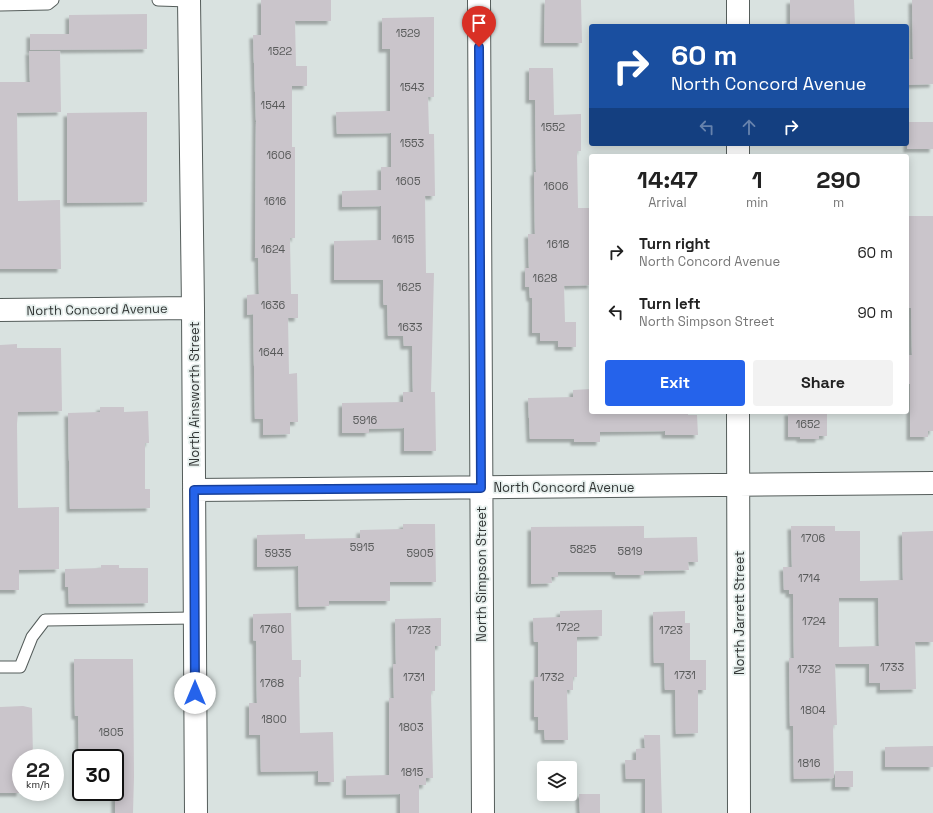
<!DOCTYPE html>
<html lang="en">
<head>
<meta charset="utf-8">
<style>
  :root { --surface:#fff; --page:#f2f2f2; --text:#222; --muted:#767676; --accent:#2563eb }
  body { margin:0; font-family:"Space Grotesk",sans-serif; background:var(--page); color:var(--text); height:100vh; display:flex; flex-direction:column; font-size:15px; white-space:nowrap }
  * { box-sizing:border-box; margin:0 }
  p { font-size:13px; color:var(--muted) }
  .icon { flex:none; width:22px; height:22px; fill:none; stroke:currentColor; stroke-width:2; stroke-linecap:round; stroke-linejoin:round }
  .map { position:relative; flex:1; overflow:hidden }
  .sheet { position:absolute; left:589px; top:154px; width:320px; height:260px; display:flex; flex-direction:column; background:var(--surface); border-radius:4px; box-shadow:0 2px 10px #0003 }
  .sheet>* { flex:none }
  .banner { position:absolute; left:589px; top:24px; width:320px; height:122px; border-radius:4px; box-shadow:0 2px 10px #0003; background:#1a4fa0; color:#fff; overflow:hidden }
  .buttons { position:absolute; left:537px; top:761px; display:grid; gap:8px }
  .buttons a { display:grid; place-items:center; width:40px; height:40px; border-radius:4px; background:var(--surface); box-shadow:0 2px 10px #0003; font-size:20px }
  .speed { position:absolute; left:12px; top:749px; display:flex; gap:8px; font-size:20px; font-weight:700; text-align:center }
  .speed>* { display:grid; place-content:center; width:52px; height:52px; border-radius:50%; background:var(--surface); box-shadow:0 2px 10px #0003; line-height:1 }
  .speed small { font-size:10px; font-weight:400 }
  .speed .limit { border:2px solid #111; border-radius:6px; background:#fff; color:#111 }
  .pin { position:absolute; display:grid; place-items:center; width:34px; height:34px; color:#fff; margin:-41px -17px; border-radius:50% 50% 50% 0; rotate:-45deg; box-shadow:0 0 4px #0007 }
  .pin .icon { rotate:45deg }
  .me { position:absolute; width:44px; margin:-22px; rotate:0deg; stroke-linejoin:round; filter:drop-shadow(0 0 3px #0008) }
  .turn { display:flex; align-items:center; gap:14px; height:84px; padding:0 16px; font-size:18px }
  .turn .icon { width:52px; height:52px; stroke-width:2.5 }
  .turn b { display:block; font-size:28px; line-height:34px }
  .lanes { display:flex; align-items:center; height:38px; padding:0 16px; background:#0003; justify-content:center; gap:20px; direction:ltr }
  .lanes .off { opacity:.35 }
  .eta { display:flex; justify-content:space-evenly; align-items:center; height:68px; text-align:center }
  .eta b { font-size:24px; font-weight:700; line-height:28px }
  .button { display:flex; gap:8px; margin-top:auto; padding:8px 16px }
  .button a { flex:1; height:46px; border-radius:4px; background:var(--accent); color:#fff; font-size:16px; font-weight:700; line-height:46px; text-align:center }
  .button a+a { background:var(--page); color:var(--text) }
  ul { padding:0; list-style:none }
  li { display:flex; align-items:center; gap:12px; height:60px; padding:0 16px }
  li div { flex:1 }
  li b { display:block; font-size:15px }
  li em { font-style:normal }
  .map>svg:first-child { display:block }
  .building { fill:#cac5cb; fill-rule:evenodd; filter:url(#shadow) }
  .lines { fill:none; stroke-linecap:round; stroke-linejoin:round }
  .service-casing { stroke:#555d5b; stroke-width:13 }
  .minor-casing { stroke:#555d5b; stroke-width:24 }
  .service { stroke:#fff; stroke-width:11 }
  .minor { stroke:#fff; stroke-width:22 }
  .route-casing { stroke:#184099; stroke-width:10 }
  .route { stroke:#2563eb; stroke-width:7 }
  .labels { text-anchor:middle; stroke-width:3.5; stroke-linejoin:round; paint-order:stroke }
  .number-label { font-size:11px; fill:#585a5a }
  .street-label { font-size:13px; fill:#323635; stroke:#e6efed }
</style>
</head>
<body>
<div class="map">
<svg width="933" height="813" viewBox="0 0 933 813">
  <defs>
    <filter id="shadow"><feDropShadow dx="-3.5" dy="3.5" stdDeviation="1" flood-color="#0004"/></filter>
  </defs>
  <rect width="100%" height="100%" fill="#d9e2e0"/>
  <!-- building -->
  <path class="building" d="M261,0H331V21H295L296,66H307V86H292V147H295V238H290L291,294H298V318H288L289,374L297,373L298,422H290V434L263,435V419H255L253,314L247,315V295L259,294L258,258H255L256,121L253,35H261Z
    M545,0H581L582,43H544Z
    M790,0H854L855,25L790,26Z
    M912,0H933V84L907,85V59H913Z
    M147,14V49L30,50V34H69V15Z
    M434,17V97H428L429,134H434L435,196H425L426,273H434L431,392H435L436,451H404V428L369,429V433H342V403L403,402V392H413L412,346H404L403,336H388L387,305H384L383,301V280H334V241L381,240V206L342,207V191L381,190V167H391V133L337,134L336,112L390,111V49H382V18Z
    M29,51H60L61,112L17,113L18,201L60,200L61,269H0V82H30Z
    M529,68H553L554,115L581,114V151H577L578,208H591V285L564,286L565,322H576V347H558V341H540V333H532V298H530L529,287H525V268H529L528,234H535L534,172H536L535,100H529Z
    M147,112V202L67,203V113Z
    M907,122H933V149H907Z
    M907,216H933V431H928V437H910V384H907V355H912L911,308H907Z
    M17,344V348H61L62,411L18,412L17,424L18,508L59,507V569L19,570V590H0V345Z
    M591,389V412H688V415H697L698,435H665V431L600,432V442H574V439H530L528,398L573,397V390Z
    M100,407H124V412L148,411L149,443H145V489H150V508L70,509L68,413L100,412Z
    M788,412H827V436H819V439H800V437H788Z
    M403,524H435L436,582H390V601H329V606L299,607L298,566L257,567V535L305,534V539L360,538V530L403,529Z
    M644,526V538L697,537L698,562H688L689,570L644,571V575H616L615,572H558V577H551L552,583L531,584V527Z
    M791,526H835V531H860V581L903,580L902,532L933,531V642H915L916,689L880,690V683H869V664H835L837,725H833L834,778L794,779L793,726H790L789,658H794L793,594H789V590H784L783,567H792ZM839,598H878L879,646L839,647Z
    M101,565H119V568H148V603L69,604L68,587H65V569L101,568Z
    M602,610V636L577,637V677H573V690H567L568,740H545L544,730H538V717H534V677H538V642H534L533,618L560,617V611Z
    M685,611V623H690V660H706V690H698V733L676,734L675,690H665L664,663H654L653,612Z
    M291,613L292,660H301V677H299L300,733L333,732L334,782H318V771L261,772L260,735H249V703H257L256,641L253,640V614Z
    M441,618V646H435V691H431L433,778H426V785H419V813H400V794L346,795V776L389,775V698H394L393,664H396L395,619Z
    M74,659H133L134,777L133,813H115V758H79L78,716H75Z
    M23,706L32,708L33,758H21L20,793H0V707Z
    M644,735H660L662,813H645V779H626L625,760H636V749L645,748Z
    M933,746V767H885V747Z
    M835,771H853V787H835Z
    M579,794H600V813H580Z"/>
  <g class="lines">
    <!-- service casing -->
    <g class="service-casing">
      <path id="service" d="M158,0L189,1
        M0,5L48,4L53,0
        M0,667H20L32,637L45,620L195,618"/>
    </g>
    <!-- minor casing -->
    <g class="minor-casing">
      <path id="minor" d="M189,0L193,308L196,813
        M479,0L483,813
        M738,26V0
        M738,156V144
        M0,310L193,308
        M738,412L739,813
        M194,490L933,483"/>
    </g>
    <!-- service -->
    <use href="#service" class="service"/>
    <!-- minor -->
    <use href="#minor" class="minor"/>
  </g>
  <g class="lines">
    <!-- route casing -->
    <g class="route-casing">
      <path id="route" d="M195,693L194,490L481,488L479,47"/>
    </g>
    <!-- route -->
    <use href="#route" class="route"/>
  </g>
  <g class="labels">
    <!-- number labels -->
    <g class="number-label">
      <text x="408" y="37">1529</text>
      <text x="280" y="55">1522</text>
      <text x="412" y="91">1543</text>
      <text x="273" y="109">1544</text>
      <text x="553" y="131">1552</text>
      <text x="412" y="147">1553</text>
      <text x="279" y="159">1606</text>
      <text x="408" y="185">1605</text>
      <text x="556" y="190">1606</text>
      <text x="275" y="205">1616</text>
      <text x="403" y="243">1615</text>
      <text x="558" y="248">1618</text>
      <text x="273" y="253">1624</text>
      <text x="545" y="282">1628</text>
      <text x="409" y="291">1625</text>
      <text x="273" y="309">1636</text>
      <text x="410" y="331">1633</text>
      <text x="271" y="356">1644</text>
      <text x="365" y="424">5916</text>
      <text x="808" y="428">1652</text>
      <text x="813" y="542">1706</text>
      <text x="362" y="551">5915</text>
      <text x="583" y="553">5825</text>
      <text x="630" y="555">5819</text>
      <text x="278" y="557">5935</text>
      <text x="420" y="557">5905</text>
      <text x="809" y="582">1714</text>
      <text x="814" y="625">1724</text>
      <text x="568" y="631">1722</text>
      <text x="272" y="633">1760</text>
      <text x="419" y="634">1723</text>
      <text x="671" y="634">1723</text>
      <text x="892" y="671">1733</text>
      <text x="809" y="673">1732</text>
      <text x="685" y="679">1731</text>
      <text x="414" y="681">1731</text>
      <text x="552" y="681">1732</text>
      <text x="272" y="687">1768</text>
      <text x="813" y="714">1804</text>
      <text x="274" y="723">1800</text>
      <text x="411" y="731">1803</text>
      <text x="111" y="736">1805</text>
      <text x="809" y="767">1816</text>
      <text x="412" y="776">1815</text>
    </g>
    <!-- street labels -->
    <g class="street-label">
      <text transform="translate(97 309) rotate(-1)" y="5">North Concord Avenue</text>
      <text transform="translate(194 394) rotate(-90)" y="5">North Ainsworth Street</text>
      <text x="564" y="492">North Concord Avenue</text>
      <text transform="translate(481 574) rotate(-90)" y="5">North Simpson Street</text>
      <text transform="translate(739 613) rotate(-90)" y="5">North Jarrett Street</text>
    </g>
  </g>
</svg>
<div class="buttons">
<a><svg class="icon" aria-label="layers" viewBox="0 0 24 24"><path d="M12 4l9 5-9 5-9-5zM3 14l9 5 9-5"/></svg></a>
</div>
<div class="speed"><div>22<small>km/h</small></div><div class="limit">30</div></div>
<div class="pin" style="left:479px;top:47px;background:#d93025"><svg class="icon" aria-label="arrive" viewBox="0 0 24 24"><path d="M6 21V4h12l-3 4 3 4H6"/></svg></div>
<svg class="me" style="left:195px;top:693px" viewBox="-20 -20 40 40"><circle r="19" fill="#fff"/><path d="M0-13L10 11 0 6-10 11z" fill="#2563eb"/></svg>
<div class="banner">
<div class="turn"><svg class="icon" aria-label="right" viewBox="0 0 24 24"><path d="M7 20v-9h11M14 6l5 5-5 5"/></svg><div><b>60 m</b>North Concord Avenue</div></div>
<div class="lanes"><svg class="icon off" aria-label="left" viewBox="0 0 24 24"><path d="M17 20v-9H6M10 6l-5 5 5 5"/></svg><svg class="icon off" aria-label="ahead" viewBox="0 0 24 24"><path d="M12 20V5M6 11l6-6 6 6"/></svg><svg class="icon" aria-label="right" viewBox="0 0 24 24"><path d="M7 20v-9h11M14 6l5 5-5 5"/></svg></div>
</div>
<section class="sheet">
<div class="eta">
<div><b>14:47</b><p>Arrival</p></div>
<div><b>1</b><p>min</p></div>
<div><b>290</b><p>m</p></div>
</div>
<ul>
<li><svg class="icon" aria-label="right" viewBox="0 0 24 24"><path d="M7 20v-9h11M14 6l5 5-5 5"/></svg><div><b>Turn right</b><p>North Concord Avenue</p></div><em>60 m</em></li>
<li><svg class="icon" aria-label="left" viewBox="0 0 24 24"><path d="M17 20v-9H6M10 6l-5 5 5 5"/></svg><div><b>Turn left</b><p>North Simpson Street</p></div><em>90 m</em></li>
</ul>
<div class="button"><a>Exit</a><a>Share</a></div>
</section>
</div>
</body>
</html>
